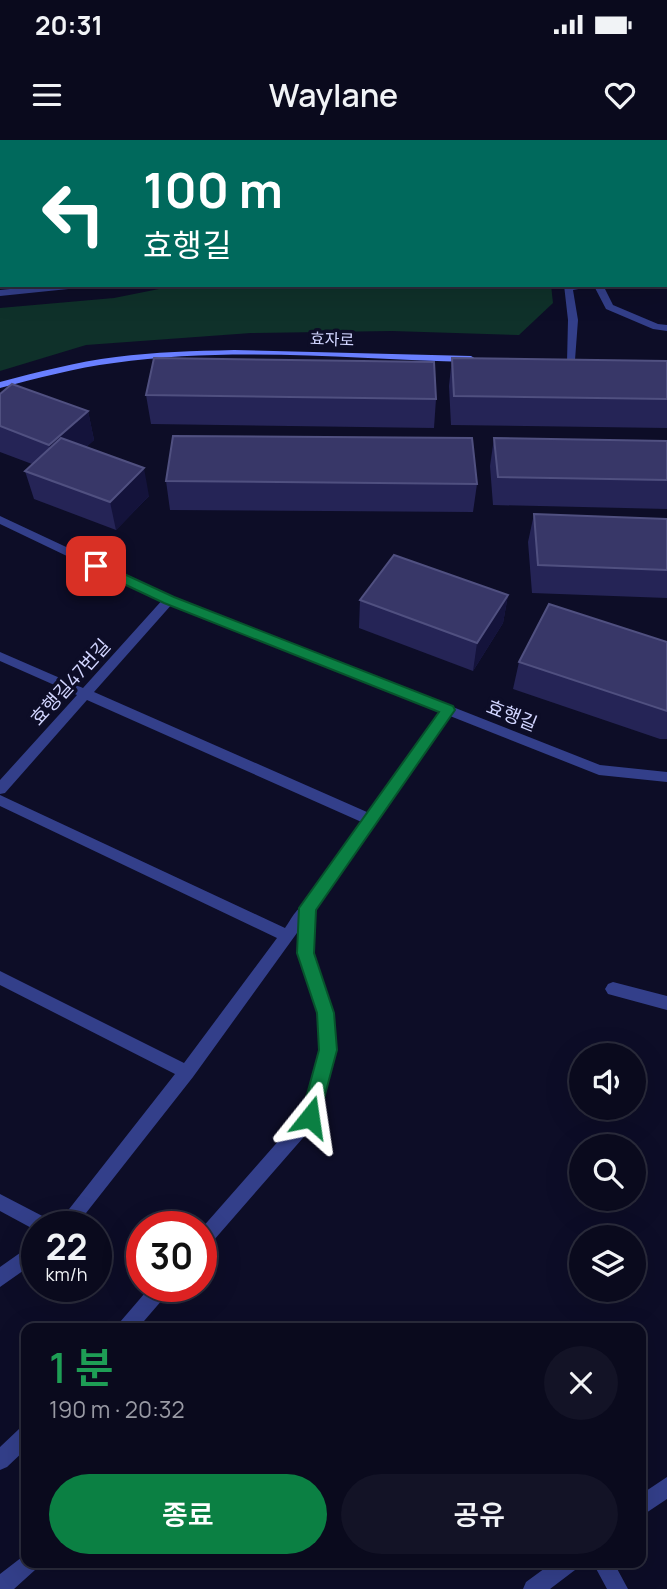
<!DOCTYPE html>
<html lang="ko">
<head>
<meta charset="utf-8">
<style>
  :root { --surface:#0a0a1d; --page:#131326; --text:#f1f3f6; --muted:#999aa4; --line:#2a2b3b; --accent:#0b8043 }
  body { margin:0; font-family:Manrope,"Noto Sans KR",sans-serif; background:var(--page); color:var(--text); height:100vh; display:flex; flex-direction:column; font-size:26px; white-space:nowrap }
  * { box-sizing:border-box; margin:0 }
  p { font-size:23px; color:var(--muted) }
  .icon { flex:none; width:38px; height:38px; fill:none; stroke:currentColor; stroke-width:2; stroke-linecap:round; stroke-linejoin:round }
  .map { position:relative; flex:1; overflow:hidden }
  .details { position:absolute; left:21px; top:1183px; width:625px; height:245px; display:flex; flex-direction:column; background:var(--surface); border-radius:14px; box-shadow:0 7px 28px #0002,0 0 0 2px var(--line) }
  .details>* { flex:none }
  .guide { position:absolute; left:0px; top:0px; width:668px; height:147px; box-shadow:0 7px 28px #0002,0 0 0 2px var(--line); background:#00695c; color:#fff; overflow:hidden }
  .fabs { position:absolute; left:569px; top:903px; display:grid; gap:14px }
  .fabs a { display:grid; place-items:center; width:77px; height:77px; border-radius:50%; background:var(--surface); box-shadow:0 7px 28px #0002,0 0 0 2px var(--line); font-size:35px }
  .speed { position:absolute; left:21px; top:1071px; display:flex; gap:14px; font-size:35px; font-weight:700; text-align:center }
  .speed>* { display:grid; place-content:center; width:91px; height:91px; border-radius:50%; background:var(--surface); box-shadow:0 7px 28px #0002,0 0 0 2px var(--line); line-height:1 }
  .speed small { font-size:18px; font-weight:400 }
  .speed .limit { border:10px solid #d22; background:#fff; color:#111 }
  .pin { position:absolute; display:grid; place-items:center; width:60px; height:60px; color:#fff; margin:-30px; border-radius:14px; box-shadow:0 4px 10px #0006 }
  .me { position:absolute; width:77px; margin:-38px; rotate:15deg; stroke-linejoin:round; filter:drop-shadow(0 0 5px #0008) }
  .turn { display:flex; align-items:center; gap:24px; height:147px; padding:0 28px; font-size:32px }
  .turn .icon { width:91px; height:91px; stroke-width:2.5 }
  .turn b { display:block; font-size:49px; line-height:60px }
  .round { display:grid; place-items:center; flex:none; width:74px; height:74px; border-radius:37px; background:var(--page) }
  .summary { display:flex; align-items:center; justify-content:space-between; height:119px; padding:0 28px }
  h1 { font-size:42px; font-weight:600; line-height:52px; color:#1e9e55 }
  .action { display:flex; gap:14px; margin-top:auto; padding:14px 28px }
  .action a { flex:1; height:80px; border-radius:42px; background:var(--accent); color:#fff; font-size:28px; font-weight:600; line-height:80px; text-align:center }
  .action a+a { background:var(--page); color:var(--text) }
  .status { display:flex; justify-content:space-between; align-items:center; height:49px; padding:0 35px; background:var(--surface); direction:ltr }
  .status svg { height:19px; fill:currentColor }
  header { display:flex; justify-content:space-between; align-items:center; height:91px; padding:0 28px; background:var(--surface); font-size:32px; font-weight:600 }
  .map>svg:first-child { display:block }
  .green { fill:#0f312a }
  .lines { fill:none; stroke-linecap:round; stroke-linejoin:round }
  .lane { fill:#333f8a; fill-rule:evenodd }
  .street { fill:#333f8a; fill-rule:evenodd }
  .secondary { fill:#697fff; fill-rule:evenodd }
  .wall { fill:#252456 }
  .shaded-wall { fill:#14133b }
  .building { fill:#383768; stroke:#505080; stroke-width:2 }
  .route { fill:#0b8043; stroke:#07532c; stroke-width:2 }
  .labels { text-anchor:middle; stroke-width:7; stroke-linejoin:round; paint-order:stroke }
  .far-street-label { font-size:16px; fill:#d2d5ff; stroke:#0d0d27 }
  .street-label { font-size:19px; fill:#d2d5ff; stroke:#0d0d27 }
</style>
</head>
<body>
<div class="status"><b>20:31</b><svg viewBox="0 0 49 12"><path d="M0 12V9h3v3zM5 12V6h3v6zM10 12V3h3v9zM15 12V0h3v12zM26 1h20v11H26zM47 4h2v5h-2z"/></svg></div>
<header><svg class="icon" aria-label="menu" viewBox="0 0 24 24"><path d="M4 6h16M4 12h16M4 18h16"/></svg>Waylane<svg class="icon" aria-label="heart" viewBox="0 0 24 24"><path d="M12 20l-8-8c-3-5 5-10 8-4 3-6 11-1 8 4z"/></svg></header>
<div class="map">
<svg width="667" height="1449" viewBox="0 0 667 1449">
  <rect width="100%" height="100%" fill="#0d0d27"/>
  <!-- green -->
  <path class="green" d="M220,0H467L468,2H199Z
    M179,145H551L553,163L519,195L392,191L251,193L86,205L0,231V168L114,158Z"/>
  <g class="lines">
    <!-- lane -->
    <path class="lane" d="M1,0H9L11,2H2Z
      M542,0H550L551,2H543Z
      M601,0H609L610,2H602Z
      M0,17H2V24H0Z
      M0,60H2V64H0Z
      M0,103H2V109H0Z
      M50,145H82L78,148L0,156V150Z
      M564,145H603L613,165L658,184L667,185V191L653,189L606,169L594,146L573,150L578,180L575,220L567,222L568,180Z
      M169,456L173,457V463L94,552L376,676L378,680L376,684H366L87,560L5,653L0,654V640L77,555L0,521V512L83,548L165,457Z
      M0,655L285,788C292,778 300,760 313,764L315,768L193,937L75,1087H55L175,934L0,845V831L184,923L277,798L0,666Z
      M0,1054L52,1081L55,1087H37V1091L0,1071Z
      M37,1101V1121L0,1147V1127Z"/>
    <!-- street -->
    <path class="street" d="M0,376L173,457L600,625L667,632V642L599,635L450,576L315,769L313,813L333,873L336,910L316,983L207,1108L201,1111V1089L303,973L320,910L317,873L299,813L301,768L440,572L165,463L0,384Z
      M613,842L667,856V870L608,854L605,849L608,844Z
      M151,1146H172L169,1152L138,1188H117L120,1182Z
      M26,1287V1309L7,1327L0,1330V1307L19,1289Z
      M667,1337V1359L640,1377V1355Z
      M26,1414V1423H38L35,1430L14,1449H0V1434Z
      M552,1423H578L575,1430L550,1449H523L526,1442Z
      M593,1423H614L628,1449H607Z"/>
    <!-- secondary -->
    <path class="secondary" d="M234,210L471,216L476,219L471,222C353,219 232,206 114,223C75,228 38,238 0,248V242C38,232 76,222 116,217C155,212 194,211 234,210Z"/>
  </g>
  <!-- wall -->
  <path class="wall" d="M452,218L667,221V288L451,285L449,246Z
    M0,254L88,271L94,300L86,307L149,356L116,390L34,359L25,331L32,324L0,312Z
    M146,255L436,259L434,288L151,284Z
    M494,298L667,301V369L493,365L490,326Z
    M166,341L477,344L473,372L170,370Z
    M534,374L667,379V458L532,453L528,402Z
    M508,455L503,483L473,531L359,488L360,460Z
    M667,502V599H660L513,549L519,522Z"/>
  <!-- shaded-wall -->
  <path class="shaded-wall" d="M88,271L94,300L56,334L49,305Z
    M144,328L149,356L116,390L110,362Z
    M508,455L503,483L473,531L477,503Z"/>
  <!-- building -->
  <path class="building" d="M154,218L434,222L436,259L146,255Z
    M452,218L667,221V259L454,256Z
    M12,244L88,271L49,305L0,286V254Z
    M173,296L472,298L477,344L166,341Z
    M61,298L144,328L110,362L25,331Z
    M494,298L667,301V340L498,337Z
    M534,374L667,379V430L538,425Z
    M394,415L508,455L477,503L360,460Z
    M549,464L667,502V571L519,522Z"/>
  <!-- route -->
  <path class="route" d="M96,421L174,457L453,566L455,570L316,770L314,813L334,873L337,910L319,977L316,984L310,986L303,984L301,977L319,910L317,873L297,813L299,768L439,572L164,463L92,429V422Z"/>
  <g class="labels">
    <!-- far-street labels -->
    <g class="far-street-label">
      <text transform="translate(332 199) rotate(2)" y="6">효자로</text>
    </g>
    <!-- street labels -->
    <g class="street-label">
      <text transform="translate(70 542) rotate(-48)" y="7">효행길47번길</text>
      <text transform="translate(512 575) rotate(22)" y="7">효행길</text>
    </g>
  </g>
</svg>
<div class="fabs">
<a><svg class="icon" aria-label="sound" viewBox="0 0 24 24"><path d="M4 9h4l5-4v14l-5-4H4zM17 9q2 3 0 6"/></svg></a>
<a><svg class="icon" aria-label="search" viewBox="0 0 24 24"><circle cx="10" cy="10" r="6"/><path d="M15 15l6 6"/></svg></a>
<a><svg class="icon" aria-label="layers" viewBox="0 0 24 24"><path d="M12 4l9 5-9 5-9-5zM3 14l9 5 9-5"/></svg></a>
</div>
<div class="speed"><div>22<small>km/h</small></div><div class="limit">30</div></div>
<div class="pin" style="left:96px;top:426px;background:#d93025"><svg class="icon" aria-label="arrive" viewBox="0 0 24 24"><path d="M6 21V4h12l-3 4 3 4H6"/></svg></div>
<svg class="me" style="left:310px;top:977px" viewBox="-20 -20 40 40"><path d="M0-17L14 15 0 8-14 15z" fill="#0b8043" stroke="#fff" stroke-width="4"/></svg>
<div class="guide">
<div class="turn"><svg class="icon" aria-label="left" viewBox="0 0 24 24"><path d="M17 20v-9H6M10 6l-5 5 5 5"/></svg><div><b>100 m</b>효행길</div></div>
</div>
<section class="details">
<div class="summary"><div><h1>1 분</h1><p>190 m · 20:32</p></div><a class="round"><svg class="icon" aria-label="close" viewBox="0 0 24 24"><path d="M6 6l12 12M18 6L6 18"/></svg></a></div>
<div class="action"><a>종료</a><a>공유</a></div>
</section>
</div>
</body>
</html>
